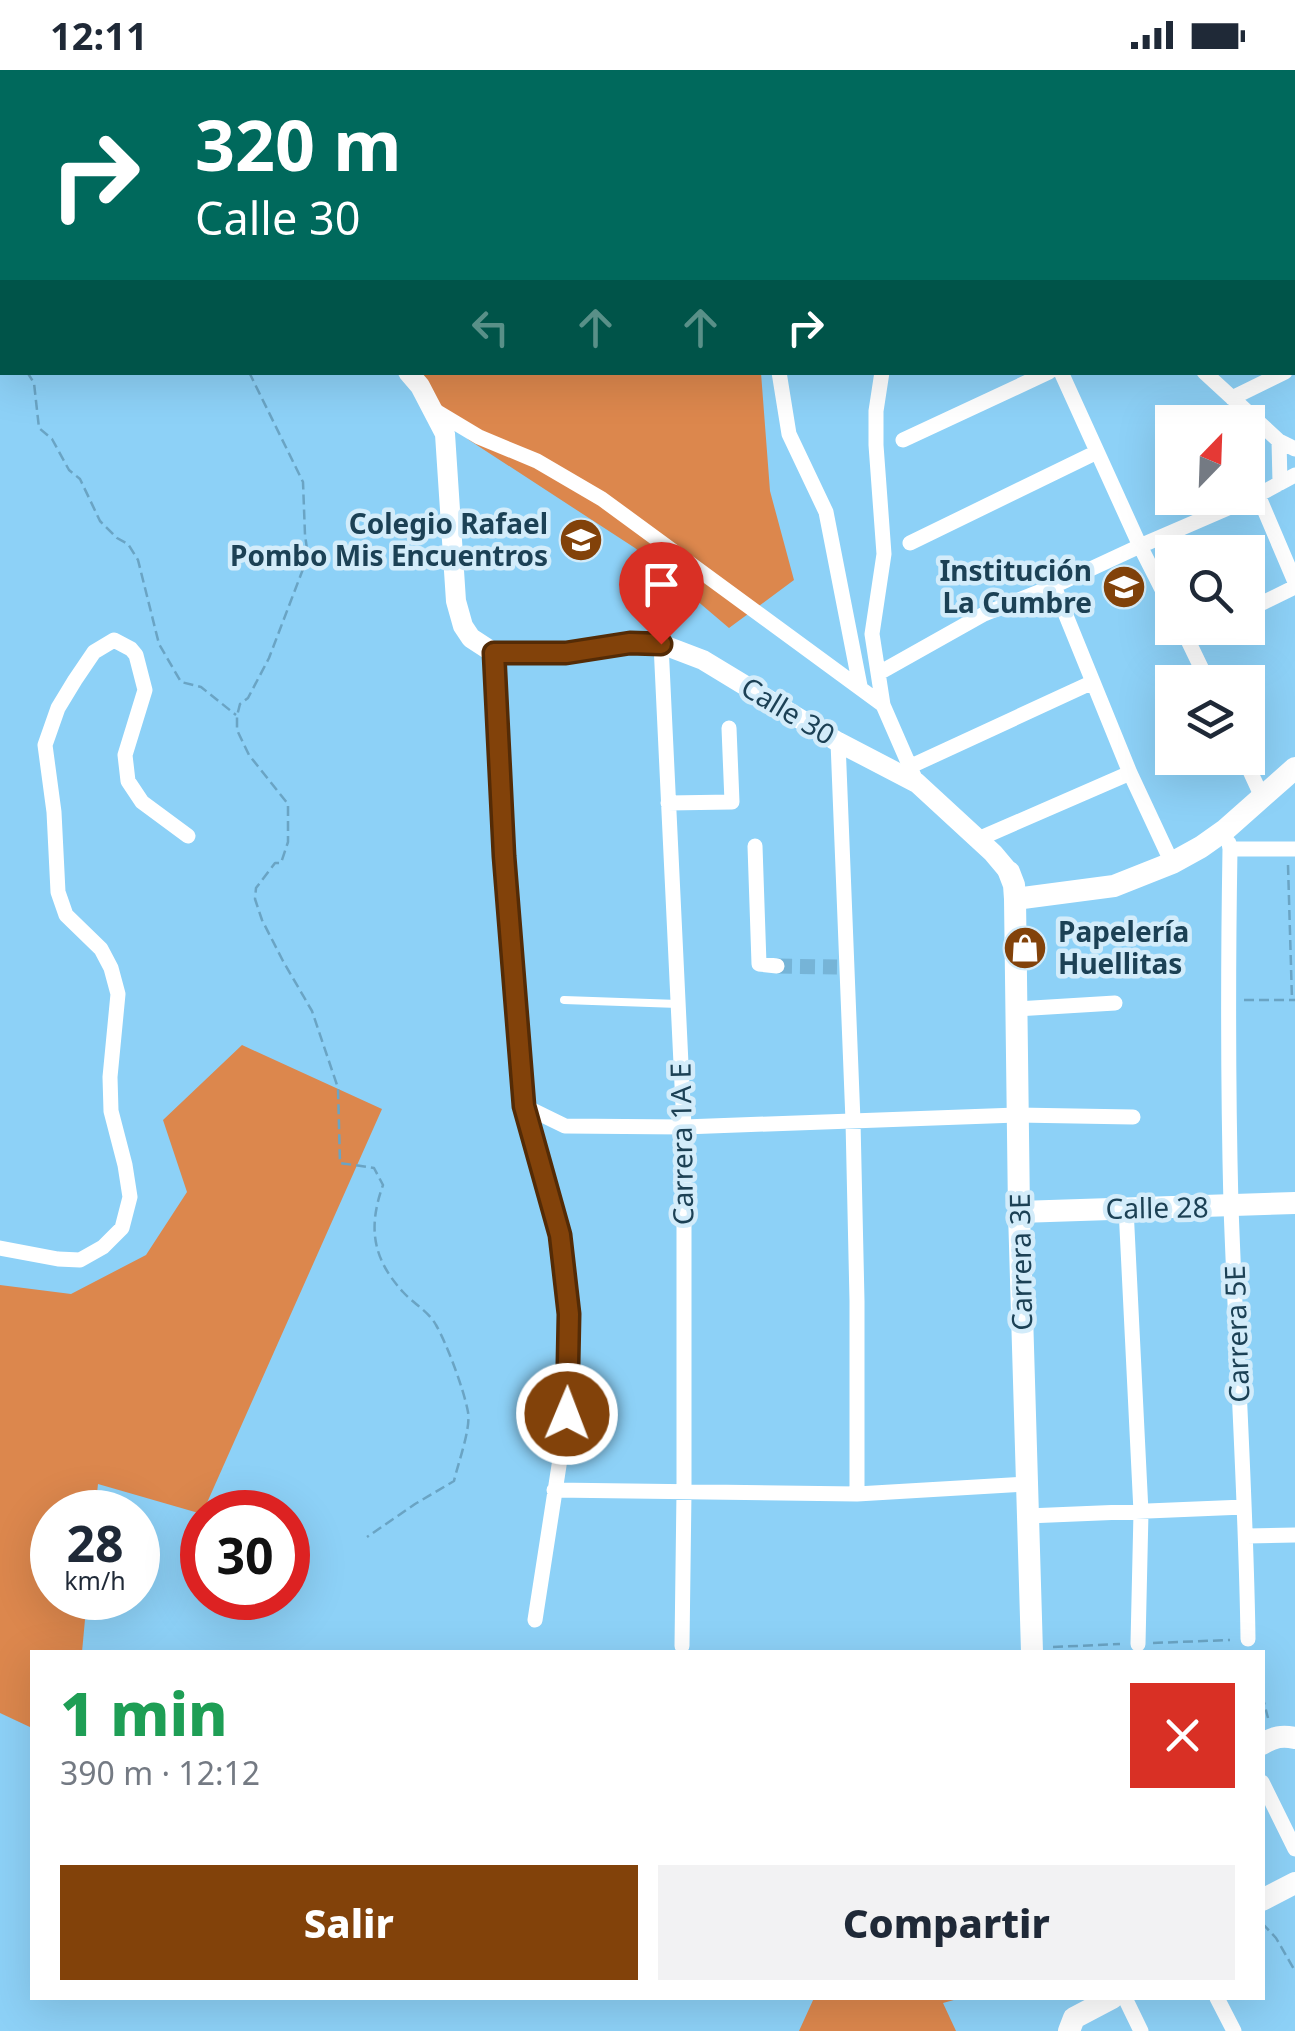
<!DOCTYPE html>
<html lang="es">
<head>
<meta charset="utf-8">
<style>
  :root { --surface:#fff; --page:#f2f2f3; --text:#1f2937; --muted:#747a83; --accent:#82420a }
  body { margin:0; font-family:"Noto Sans",sans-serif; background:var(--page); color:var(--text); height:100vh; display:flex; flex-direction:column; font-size:38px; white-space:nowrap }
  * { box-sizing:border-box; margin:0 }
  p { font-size:32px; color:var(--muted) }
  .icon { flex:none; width:55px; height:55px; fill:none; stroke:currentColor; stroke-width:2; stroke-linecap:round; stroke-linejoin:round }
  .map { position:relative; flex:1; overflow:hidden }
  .drawer { position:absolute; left:30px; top:1580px; width:1235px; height:350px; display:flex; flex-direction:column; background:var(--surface); border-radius:0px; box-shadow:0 10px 40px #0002 }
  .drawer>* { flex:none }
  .hud { position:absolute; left:0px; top:0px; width:1295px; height:305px; box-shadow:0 10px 40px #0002; background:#00695c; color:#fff; overflow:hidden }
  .needle { width:65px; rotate:23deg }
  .buttons { position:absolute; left:1155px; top:335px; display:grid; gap:20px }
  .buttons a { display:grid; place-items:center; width:110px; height:110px; border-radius:0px; background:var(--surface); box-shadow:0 10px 40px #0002; font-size:50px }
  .speed { position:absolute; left:30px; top:1420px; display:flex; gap:20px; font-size:50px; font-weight:700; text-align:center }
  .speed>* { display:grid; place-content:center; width:130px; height:130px; border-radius:50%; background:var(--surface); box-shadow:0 10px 40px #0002; line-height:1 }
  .speed small { font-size:25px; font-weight:400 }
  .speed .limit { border:15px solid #d22; background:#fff; color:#111 }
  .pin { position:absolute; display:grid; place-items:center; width:85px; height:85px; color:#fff; margin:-102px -42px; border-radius:50% 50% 50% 0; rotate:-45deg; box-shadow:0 0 10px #0007 }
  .pin .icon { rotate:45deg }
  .me { position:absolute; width:110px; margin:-55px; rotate:1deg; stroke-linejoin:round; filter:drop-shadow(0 0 8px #0008) }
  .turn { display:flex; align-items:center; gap:35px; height:210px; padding:0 30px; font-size:45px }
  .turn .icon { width:130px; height:130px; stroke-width:2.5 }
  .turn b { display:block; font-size:70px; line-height:85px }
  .lanes { display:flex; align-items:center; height:95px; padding:0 30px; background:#0003; justify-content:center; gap:50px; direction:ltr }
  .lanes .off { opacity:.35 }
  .round { display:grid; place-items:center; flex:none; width:105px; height:105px; border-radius:0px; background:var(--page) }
  .head { display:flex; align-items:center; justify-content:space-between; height:170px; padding:0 30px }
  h1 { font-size:60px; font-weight:800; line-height:75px; color:#1e9e55 }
  .action { display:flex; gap:20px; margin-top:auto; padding:20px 30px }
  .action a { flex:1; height:115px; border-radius:0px; background:var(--accent); color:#fff; font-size:40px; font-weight:800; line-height:115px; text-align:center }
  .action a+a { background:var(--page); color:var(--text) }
  .status { display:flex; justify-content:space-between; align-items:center; height:70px; padding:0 50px; background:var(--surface); direction:ltr }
  .status svg { height:28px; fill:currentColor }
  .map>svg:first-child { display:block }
  .green { fill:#dc874d }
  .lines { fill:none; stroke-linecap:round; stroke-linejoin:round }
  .minor-tunnel { stroke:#76b4d7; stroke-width:15; stroke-dasharray:15 8; stroke-linecap:butt }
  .path { stroke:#6aa4c4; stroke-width:2.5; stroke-dasharray:10 5; stroke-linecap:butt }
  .service { stroke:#fff; stroke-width:8 }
  .minor { stroke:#fff; stroke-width:15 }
  .tertiary { stroke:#fff; stroke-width:20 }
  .secondary { stroke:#fff; stroke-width:22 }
  .route-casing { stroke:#542b06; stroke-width:25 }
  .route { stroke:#82420a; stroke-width:18 }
  .labels { text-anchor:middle; stroke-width:9; stroke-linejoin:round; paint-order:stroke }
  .poi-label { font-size:28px; font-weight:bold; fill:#1c4155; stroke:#d3ecfa; text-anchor:end }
  .street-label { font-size:28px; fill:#1c4155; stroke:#d3ecfa }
</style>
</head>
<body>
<div class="status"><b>12:11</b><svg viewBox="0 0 49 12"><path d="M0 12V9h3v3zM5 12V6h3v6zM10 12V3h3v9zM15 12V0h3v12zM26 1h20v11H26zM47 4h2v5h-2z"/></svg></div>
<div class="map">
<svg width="1295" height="1961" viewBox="0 0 1295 1961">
  <rect width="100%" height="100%" fill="#8dd1f7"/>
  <!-- green -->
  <path class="green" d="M282,0H834L829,2H282Z
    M408,303H761L770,421L794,510L729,558L635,478L469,370L431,333Z
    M242,975L382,1039L202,1444L98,1414L95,1442H52V1528H87L82,1582H32V1658L0,1643V1215L71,1224L146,1185L187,1122L163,1050Z
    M814,1928H961L943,1933L956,1961H799Z"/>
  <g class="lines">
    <!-- minor-tunnel -->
    <path class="minor-tunnel" d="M777,896L837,897"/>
    <!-- path -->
    <path class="path" d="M46,0L54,2
      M0,262L2,265
      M27,302L34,313L39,358L52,369L69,400L80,409L100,451L117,468L128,474L138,490L159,574L181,612L201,617L236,645
      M249,302L303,412L305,465L308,486L269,588L248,628L240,634L237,646V660L249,685L288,734V772L281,793H275L256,818L255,829L262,850L283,891L312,941L338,1018L340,1093L374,1098L383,1115C368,1157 372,1188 403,1222C413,1233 429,1242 436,1255C447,1274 464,1320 468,1342C471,1359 458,1393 454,1411L415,1434L367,1467
      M1288,795L1292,930
      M1244,930H1295
      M1153,1573L1230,1570
      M1053,1577L1120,1574
      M1262,1625L1268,1648
      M1262,1853L1276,1868L1295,1901"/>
    <!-- service -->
    <path class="service" d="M564,930L678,934"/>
    <!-- minor -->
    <path class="minor" d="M145,0V2
      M206,0L207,2
      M316,0V2
      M1068,0L1069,2
      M1161,0L1162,2
      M167,2L175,0
      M832,2L837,0
      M1292,258L1295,264
      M779,302L789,364L826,442L860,616
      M882,302L876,341V375L884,484L872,564L883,635L917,713
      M1061,302L1140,476L1172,539
      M1204,302L1279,371L1295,379
      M1232,328L1285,302
      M434,340L479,367L537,391L602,429L883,635
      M903,370L1049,302
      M1279,371L1280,413
      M1258,425L1295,512
      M910,473L1097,382
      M1054,516L1130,703L1172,793
      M1248,540L1295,517
      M1182,558L1208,612
      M1188,570L1213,558
      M661,574L684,1057V1422L682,1576
      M494,583L504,787L524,1036L560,1165L569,1244L567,1344L535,1550
      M879,603L984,544L1054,516L1140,476L1258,425L1295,405
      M838,672L853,1051L857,1231V1424
      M1244,688L1262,727
      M909,697L1093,612
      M668,733L732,732L729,658
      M976,770L1130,703
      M1229,773L1230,779H1295
      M755,776L759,894L777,896
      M1230,779C1228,898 1228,1017 1231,1136C1236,1280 1246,1425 1248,1569
      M1016,939L1115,933
      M524,1036L565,1056L684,1057L1017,1045L1133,1047
      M1126,1138L1141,1442L1138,1574
      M0,1178L58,1189L80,1190L103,1177L122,1158L130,1127L125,1095L111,1041L110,1007L118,924L111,898L101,879L66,845L58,822L54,742L45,675L58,638L75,610L94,582L114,570L131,579L136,585L145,620L125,685L128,711L142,732L188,766
      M554,1420L857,1424L1026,1414
      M1027,1446L1244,1437
      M1247,1466L1295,1465
      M1262,1712L1295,1779
      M1125,1928L1141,1961
      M1217,1928L1234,1961"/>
    <!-- tertiary -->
    <path class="tertiary" d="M103,0L105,2
      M408,302L420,316L445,364L456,531L463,556L471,568L494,583H566L631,573L661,574L703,590L838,672L917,713L993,783L1009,802"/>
    <!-- secondary -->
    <path class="secondary" d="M1009,802L1014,815L1015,829L1019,1142L1032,1582
      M1015,829L1114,816L1172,793L1201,777L1225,760L1295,698
      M1019,1142L1295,1133
      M1262,1674C1274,1667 1282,1665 1295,1668
      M1262,1830L1295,1813
      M1069,1961L1074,1948L1112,1928"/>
  </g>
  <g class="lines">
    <!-- route casing -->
    <g class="route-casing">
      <path id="route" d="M567,1344L569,1244L560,1165L524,1036L504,786L494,583H566L630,573L661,574"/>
    </g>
    <!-- route -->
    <use href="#route" class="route"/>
  </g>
  <!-- icons -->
  <defs>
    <g id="school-disc" transform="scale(2.25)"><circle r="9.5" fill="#82420a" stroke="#d3ecfa"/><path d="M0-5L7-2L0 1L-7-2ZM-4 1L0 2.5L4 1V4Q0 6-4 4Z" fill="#fff"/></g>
    <g id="shop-disc" transform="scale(2.25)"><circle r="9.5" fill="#82420a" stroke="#d3ecfa"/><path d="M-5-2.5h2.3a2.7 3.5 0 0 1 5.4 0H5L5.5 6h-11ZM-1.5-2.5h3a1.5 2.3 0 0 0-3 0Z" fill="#fff"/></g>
  </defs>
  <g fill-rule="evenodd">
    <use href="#school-disc" x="581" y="470"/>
    <use href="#school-disc" x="1124" y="517"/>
    <use href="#shop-disc" x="1025" y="878"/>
  </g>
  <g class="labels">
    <!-- poi labels -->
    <g class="poi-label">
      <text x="548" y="464">Colegio Rafael<tspan x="548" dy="32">Pombo Mis Encuentros</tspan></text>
      <text x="1092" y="511">Institución<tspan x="1092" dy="32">La Cumbre</tspan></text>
      <text x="1058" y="872" text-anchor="start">Papelería<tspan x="1058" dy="32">Huellitas</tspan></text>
    </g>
    <!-- street labels -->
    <g class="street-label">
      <text transform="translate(788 641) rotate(31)" y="10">Calle 30</text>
      <text transform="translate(682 1074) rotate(-91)" y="10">Carrera 1A E</text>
      <text transform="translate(1157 1138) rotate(-1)" y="10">Calle 28</text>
      <text transform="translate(1021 1192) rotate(-91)" y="10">Carrera 3E</text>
      <text transform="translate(1237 1264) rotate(-92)" y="10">Carrera 5E</text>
    </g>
  </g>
</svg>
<div class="buttons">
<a><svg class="needle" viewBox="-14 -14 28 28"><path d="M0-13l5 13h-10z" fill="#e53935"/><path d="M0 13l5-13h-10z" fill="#747a83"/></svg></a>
<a><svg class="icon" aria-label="search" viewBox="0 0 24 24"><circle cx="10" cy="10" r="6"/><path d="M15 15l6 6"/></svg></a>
<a><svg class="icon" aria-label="layers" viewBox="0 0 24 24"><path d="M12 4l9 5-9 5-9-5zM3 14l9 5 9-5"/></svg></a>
</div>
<div class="speed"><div>28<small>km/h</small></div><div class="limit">30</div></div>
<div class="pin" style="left:661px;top:574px;background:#d93025"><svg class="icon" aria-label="arrive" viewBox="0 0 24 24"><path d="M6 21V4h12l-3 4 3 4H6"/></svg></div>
<svg class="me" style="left:567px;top:1344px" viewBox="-20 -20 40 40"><circle r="17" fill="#82420a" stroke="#fff" stroke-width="3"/><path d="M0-11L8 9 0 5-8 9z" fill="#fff"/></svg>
<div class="hud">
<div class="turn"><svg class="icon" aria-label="right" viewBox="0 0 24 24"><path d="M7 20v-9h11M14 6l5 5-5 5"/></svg><div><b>320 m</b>Calle 30</div></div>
<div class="lanes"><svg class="icon off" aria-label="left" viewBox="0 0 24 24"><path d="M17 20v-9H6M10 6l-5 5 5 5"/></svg><svg class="icon off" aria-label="ahead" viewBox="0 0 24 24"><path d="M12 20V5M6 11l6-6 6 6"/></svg><svg class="icon off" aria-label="ahead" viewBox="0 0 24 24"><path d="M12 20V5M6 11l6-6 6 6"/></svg><svg class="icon" aria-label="right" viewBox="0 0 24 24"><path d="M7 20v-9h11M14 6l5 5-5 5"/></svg></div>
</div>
<section class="drawer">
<div class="head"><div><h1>1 min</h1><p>390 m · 12:12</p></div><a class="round" style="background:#d93025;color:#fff"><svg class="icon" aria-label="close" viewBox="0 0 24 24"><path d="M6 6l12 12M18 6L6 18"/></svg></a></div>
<div class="action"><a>Salir</a><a>Compartir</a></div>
</section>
</div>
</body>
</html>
